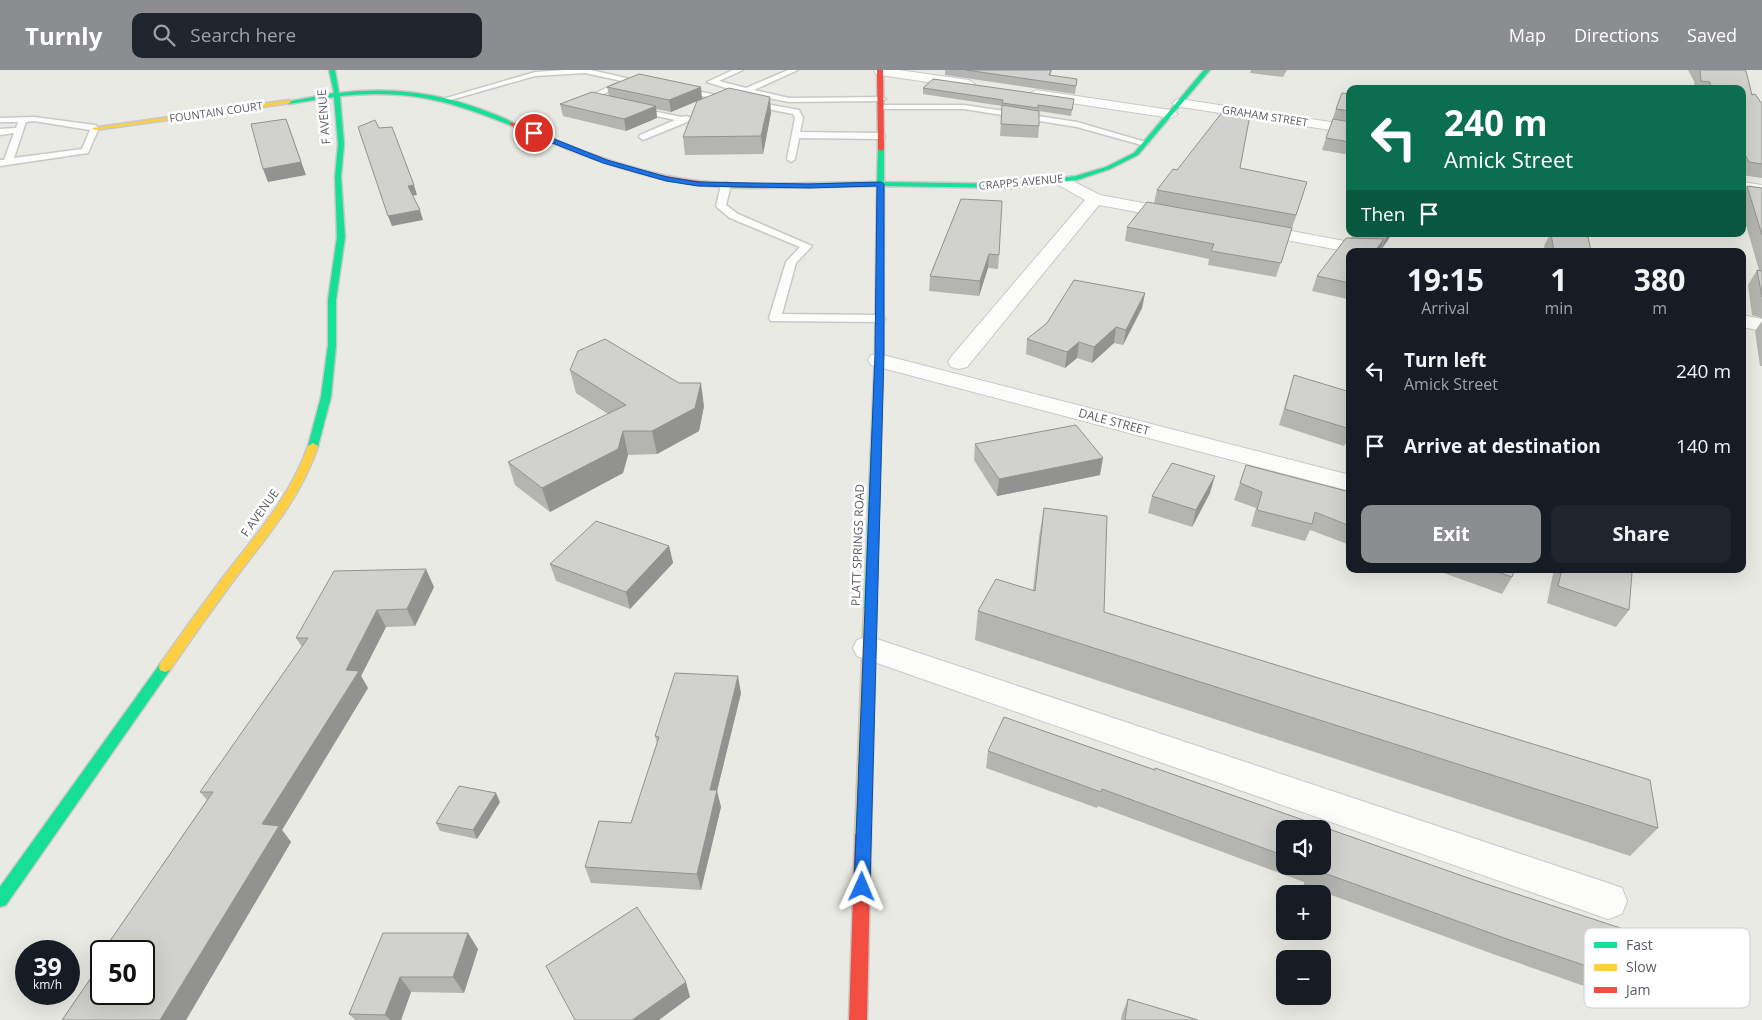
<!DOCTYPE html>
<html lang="en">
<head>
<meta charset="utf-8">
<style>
  :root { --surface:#171b24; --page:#20242c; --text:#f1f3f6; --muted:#9ea1a6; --accent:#8c8d90 }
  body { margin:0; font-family:"Open Sans",sans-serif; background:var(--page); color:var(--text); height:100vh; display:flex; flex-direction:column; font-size:19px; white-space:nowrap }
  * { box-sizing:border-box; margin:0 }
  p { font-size:16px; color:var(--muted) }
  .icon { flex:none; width:28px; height:28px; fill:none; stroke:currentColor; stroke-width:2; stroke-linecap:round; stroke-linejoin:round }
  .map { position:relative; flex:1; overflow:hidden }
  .details { position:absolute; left:1346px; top:178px; width:400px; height:325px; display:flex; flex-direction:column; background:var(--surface); border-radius:10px; box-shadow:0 5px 20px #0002 }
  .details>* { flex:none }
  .hud { position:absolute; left:1346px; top:15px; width:400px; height:152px; border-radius:10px; box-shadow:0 5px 20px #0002; background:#0b6e4f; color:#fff; overflow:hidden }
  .buttons { position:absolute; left:1276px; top:750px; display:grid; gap:10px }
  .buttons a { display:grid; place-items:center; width:55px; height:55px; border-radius:10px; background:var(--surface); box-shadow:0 5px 20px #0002; font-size:25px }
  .speed { position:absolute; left:15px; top:870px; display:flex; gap:10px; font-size:25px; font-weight:700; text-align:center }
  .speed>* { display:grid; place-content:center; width:65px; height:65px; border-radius:50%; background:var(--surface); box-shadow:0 5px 20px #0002; line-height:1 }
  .speed small { font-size:12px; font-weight:400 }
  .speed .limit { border:2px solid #111; border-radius:8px; background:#fff; color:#111 }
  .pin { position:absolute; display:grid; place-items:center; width:42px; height:42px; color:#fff; margin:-21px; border:2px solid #fff; border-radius:50%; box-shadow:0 1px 5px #0007 }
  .me { position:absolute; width:55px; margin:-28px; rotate:1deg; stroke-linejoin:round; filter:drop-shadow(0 0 4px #0008) }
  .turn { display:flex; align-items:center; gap:18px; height:105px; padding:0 15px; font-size:22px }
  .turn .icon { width:65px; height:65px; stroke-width:2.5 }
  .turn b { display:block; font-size:35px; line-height:42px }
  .then { display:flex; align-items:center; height:48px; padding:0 15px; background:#0003; gap:10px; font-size:19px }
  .eta { display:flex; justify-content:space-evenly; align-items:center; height:85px; text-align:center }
  .eta b { font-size:30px; font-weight:700; line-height:35px }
  .cta { display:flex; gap:10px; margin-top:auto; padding:10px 15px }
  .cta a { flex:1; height:58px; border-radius:10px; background:var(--accent); color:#fff; font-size:20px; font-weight:700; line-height:58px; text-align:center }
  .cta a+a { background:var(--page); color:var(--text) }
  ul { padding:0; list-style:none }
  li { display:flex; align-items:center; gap:15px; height:75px; padding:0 15px }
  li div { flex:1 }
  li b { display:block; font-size:19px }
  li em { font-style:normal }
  header { display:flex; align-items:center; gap:30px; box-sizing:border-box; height:70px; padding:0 25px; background:var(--accent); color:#fff }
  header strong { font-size:24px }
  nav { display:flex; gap:28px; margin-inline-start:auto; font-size:18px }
  .search { width:350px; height:45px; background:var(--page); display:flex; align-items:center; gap:12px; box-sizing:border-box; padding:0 18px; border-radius:10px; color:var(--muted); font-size:19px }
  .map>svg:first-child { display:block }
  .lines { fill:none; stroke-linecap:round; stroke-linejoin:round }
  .lane-casing { stroke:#c8c8c8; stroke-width:3 }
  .street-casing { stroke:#c8c8c8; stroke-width:2 }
  .fast-casing { stroke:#c8c8c8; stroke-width:3 }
  .slow-casing { stroke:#c8c8c8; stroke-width:3 }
  .jam-casing { stroke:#c8c8c8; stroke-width:3 }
  .lane { fill:#fcfcfb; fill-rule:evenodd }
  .street { fill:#fcfcfb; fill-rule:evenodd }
  .fast { fill:#16e098; fill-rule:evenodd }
  .slow { fill:#ffcf43; fill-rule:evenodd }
  .jam { fill:#f24e42; fill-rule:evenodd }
  .wall { fill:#b4b4b0; fill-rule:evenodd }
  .shaded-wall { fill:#929290 }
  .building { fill:#d1d1cd; stroke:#929290 }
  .route { fill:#1a73e8; stroke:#114b97 }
  .labels { text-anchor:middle; stroke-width:5; stroke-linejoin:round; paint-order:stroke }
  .far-street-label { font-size:11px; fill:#5a5b62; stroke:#fff }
  .street-label { font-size:12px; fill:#5a5b62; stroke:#fff }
  .key { fill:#fff; stroke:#ceced0; stroke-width:1 }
  .key-label { font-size:14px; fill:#5a5b62 }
</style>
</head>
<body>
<header>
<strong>Turnly</strong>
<div class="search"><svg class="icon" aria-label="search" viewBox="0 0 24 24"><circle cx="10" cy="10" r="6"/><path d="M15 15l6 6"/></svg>Search here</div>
<nav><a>Map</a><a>Directions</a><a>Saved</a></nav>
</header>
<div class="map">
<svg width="1762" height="950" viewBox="0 0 1762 950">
  <rect width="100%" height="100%" fill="#eaeae4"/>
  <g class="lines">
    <!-- lane casing -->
    <g class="lane-casing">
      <path id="lane" d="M565,0H591L652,14L648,16L629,12L597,27L603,30L599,32L584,28L622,11L585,3L535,6L447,31L443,29L535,2Z
        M733,0H743L719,11L746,18L788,0H798L754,20L789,28L882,27L886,29L882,31L789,32L742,23L707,12Z
        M679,18L799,40L803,48L800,62L881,63L885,66L881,69L799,68L795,89L791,92L787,89L795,48L793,44L682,22H679Z
        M878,35H964L1077,52L1149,73L1145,76L1077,57L964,39H881L877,37Z
        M632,37L682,47L687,46L691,48L687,52L643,70L639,67L640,65L675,50L632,41Z
        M34,47L95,55L99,58L88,83L0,96V90H4L14,63L0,65V59L16,58L18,52H0V48ZM34,51L90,60L82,79L14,88L26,52Z
        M726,112L731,115L726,135L738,144L812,176L796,193L782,244L879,245L883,246L885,249L883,252L771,251L769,248L786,192L800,177L730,148L718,138L716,136L721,115Z"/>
    </g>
    <!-- street casing -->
    <g class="street-casing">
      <path id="street" d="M874,0H899L969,10L975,14L969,18L880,5L876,4Z
        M1036,20L1171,40L1178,44L1171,48L1031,27L1029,24Z
        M1180,29L1350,55V63L1175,36L1173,33L1175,30Z
        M1061,105L1100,125L1180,140L1186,141L1189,145L1186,149L1180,150L1099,135L967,297L959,299L951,297L948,292L951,287L1085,130L1055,113L1053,110L1055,107Z
        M1742,112L1762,115V125L1742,122Z
        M1254,154L1371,176L1377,177L1380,181L1350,182L1248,163L1245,159L1248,155Z
        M1742,245L1762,249V261L1742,257Z
        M879,284L1350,405V421L871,295L868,290L871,285Z
        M868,566L1608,813L1622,818L1627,831L1622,844L1608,849L857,586L853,578L857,570Z"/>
    </g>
    <!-- fast casing -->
    <g class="fast-casing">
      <path id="fast" d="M329,0H335L339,23C390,17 435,22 483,40C493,44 506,48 515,54L510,55C448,30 407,19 340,26L344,74L341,107L345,167L336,230V275L331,327L318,376L313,379L308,376L321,327L328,275V230L337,167L335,107L338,74L334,27L289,34L286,32L334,23Z
        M1204,0H1210L1138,85L1110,99L1077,110L1011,118L884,116L883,284L876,539L874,542H866L864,539L875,284L877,116L760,118L757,116L760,114L877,112L878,79L881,77L884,79V112L1011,114L1076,106L1106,97L1134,83Z
        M165,592L170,594L171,597L170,600L6,835L0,837V817L160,594Z"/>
    </g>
    <!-- slow casing -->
    <g class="slow-casing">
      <path id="slow" d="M289,30L291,33L95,60L92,58Z
        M313,373L318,376C301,427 268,465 236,507C213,538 191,569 170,600L165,602L160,600L159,597L160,594C183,562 205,531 228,501C259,461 291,425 308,376Z
        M870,535L874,536L876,539L871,765L868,770L863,772L858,770L855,765L864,539L866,536Z"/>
    </g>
    <!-- jam casing -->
    <g class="jam-casing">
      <path id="jam" d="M877,0H883L884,79L881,81L878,79Z
        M510,53H514C569,76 625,100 684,109C709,113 735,114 760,114L763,116L760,118C734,118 709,117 684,113C623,103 566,79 510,55Z
        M863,758L868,760L871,765L867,950H849L855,765L858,760Z"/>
    </g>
    <!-- lane -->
    <use href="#lane" class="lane"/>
    <!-- street -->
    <use href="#street" class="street"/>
    <!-- fast -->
    <use href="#fast" class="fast"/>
    <!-- slow -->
    <use href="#slow" class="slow"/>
    <!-- jam -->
    <use href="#jam" class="jam"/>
  </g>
  <!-- wall -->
  <path class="wall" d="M945,0H1052L1050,6L1077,9L1075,24L945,5Z
    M1251,0H1287L1283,7L1250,3Z
    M1688,0H1745L1752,25L1762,34V108L1742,105V19H1695L1694,11Z
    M607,17L702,29L671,42L656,39L657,48L626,61L563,46L560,34L609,26Z
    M923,18L1074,29L1071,46L1039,41V56L1038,68L1000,66L1002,36L923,24Z
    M1350,24V85L1322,80L1336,39Z
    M771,43L763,84L685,85L683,67Z
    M1240,98L1303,125L1276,207L1208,195L1209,189L1125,171L1127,157L1154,133L1157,120L1177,100Z
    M1747,116L1762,118V248L1752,245L1748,215L1757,200H1759L1742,141V124Z
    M961,129L999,185L998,199L988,198L979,226L929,221L930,206Z
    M1353,164H1392L1381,180V179L1380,181H1350V224L1347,229L1312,221L1317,206L1351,168Z
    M1550,164H1566L1591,181H1545L1544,176Z
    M1145,223L1142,238L1123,275L1114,273L1092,293L1077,288L1065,298L1026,284L1027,269L1047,253Z
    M1762,251V296H1760L1755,261Z
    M570,300L704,336L699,361L657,384L628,385L623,403L550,442L515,415L508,392L608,344L576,323Z
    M1294,305L1350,322V365L1344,376L1279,355Z
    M975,374L1100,405L997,426L974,390Z
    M1246,395L1350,422V475L1310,460L1305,471L1251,456L1256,438L1234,430Z
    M1210,423L1192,457L1148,443L1152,426Z
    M1044,438L1104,542L1658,758L1630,786L975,570L978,541L1033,520L1039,467Z
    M669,476L673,493L630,539L556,511L550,494Z
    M1442,499H1515L1512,507L1502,524L1441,502Z
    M1554,499H1619L1629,540L1616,557L1547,533Z
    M434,517L415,556L386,557L361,606L368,618L282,760L291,772L186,950H62L98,897L94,894L207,730L200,722L302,577L296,568Z
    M741,623L717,721L721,737L701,820L591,813L585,797L631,753L657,673L655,666Z
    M1004,647L1155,700V698L1477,811L1654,869L1663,922L1644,937L1493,884L1304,815V812L1098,736L1097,738L986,698L988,681ZM1285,759H1322V796H1285Z
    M500,732L477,769L440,761L436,753Z
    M383,863L478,879L464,923L411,922L401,950H355L349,944Z
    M1128,929L1198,950H1121L1122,944Z"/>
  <!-- shaded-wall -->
  <path class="shaded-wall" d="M701,17L702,29L671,42L669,30Z
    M770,27L771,43L763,84L761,66Z
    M656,36L657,48L626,61L624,49Z
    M286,49L306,105L268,112L263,99Z
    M414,115L417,125L411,126L408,116Z
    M420,140L423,150L392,156L388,146Z
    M1388,164H1392L1381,180L1387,165Z
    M1384,169L1380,181H1375Z
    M989,184L988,198L979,226L980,211Z
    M1145,223L1142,238L1123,275L1126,260Z
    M1116,257L1114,273L1092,293L1094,277Z
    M1079,272L1077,288L1065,298L1067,282Z
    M701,313L704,336L699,361L657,384L652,361Z
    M623,361L628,385L623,403L550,442L542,418Z
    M1350,361V365L1344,376Z
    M1103,388L1100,405L997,426L999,409Z
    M1215,406L1210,423L1192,457L1196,440Z
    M669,476L673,493L630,539L626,522Z
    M426,499L434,517L415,556L407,539Z
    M377,540L386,557L361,606L368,618L282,760L291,772L186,950H160L262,754L346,600Z
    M738,606L741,623L717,721L721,737L701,820L697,804L710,720Z
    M496,723L500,732L477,769L473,760Z
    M468,863L478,879L464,923L453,907Z
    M400,907L411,922L401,950H390L385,945Z
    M686,912L690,927L659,950H632Z"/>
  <!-- building -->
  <path class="building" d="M966,0H1051L1049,5L1077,9L1076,16Z
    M1700,0H1745L1746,1L1752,25L1755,24L1762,34V94L1749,92L1742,79V19H1711L1710,12L1701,11Z
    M639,4L701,17L669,30L607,17Z
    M933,9L1074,29L1072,40L1038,35V38L1002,33L1003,30L923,18Z
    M729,18L770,27L761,66L683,67L697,31Z
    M592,22L656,36L624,49L560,34Z
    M1342,23L1350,24V41L1336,39Z
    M1002,35L1039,41V56L1001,54Z
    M1224,40L1250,45L1240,98L1307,112L1296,145L1157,120L1173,99L1177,100Z
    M286,49L301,92L263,99L251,54Z
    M1333,49L1350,52V72L1326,68Z
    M375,50L379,58L392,57L414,115L408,116L420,140L388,146L358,57Z
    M1747,116L1762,118V165Z
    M961,129L1002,131L999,185L989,184L980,211L930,206Z
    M1147,132L1292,158L1281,193L1211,181L1214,174L1127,157Z
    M1551,164H1566L1588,167L1591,181H1554Z
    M1346,168L1384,169L1375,181H1350V213L1317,206Z
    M1757,200L1762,201V227Z
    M1074,210L1145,223L1126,260L1116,257L1094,277L1079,272L1067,282L1027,269L1047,253Z
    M605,269L679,313H701L695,338L652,361H623L618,379L542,418L508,392L626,335L570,300L578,281Z
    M1294,305L1350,322V359L1285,339Z
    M1076,355L1103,388L999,409L975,374Z
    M1172,393L1215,406L1196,440L1152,426Z
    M1246,395L1350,422V456L1315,442L1312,454L1257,440L1262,422L1240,413Z
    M1044,438L1107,446L1104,542L1650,710L1658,758L978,541L996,509L1035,521Z
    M596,451L669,476L626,522L550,494Z
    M426,499L407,539L377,540L346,600L359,601L262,754L279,756L160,950H62L100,895L94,894L101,884V924H144V881H103L213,722H200L308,568H296L334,501Z
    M1489,499H1515L1512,507Z
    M1562,499H1619L1632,503L1629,540L1558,516Z
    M675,603L738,606L710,720H717L697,804L585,797L599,751L631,753L659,667L655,666Z
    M1004,647L1155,700V698L1477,811L1654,869L1663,922L1507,869L1313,799L1314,796H1322V759H1285V786L1102,719L1101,722L988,681Z
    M459,716L496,723L473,760L436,753Z
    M637,837L686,912L632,950H575L546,896Z
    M383,863H468L453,907H400L385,945L349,944Z
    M1128,929L1198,950H1125Z"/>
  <!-- route -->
  <path class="route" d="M534,61L607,90L667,107L698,112L809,114L881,112L884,114V284L870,817L867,822L862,824L856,822L854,817L875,284L877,116L809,118L698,116L666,111L603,93L532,65Z"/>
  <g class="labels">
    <!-- far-street labels -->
    <g class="far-street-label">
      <text transform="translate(216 42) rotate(-8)" y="4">FOUNTAIN COURT</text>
      <text transform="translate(1265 46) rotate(9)" y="4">GRAHAM STREET</text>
      <text transform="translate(1021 112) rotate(-5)" y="4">CRAPPS AVENUE</text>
    </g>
    <!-- street labels -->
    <g class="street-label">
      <text transform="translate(324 47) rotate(-95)" y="4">F AVENUE</text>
      <text transform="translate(1114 352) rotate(15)" y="4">DALE STREET</text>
      <text transform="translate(260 443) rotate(-54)" y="4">F AVENUE</text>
      <text transform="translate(858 475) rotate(-88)" y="4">PLATT SPRINGS ROAD</text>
    </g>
  </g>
  <!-- legend -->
  <rect x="1584" y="858" width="166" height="80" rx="8" class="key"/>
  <rect x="1594" y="872" width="23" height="6" fill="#16e098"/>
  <rect x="1594" y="894" width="23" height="7" fill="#ffcf43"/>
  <rect x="1594" y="917" width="23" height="6" fill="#f24e42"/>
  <g class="key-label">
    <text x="1626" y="880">Fast</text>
    <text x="1626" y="902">Slow</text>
    <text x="1626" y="925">Jam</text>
  </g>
</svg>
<div class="buttons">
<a><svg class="icon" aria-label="sound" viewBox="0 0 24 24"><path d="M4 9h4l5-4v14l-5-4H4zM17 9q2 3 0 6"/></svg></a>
<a>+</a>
<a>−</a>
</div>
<div class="speed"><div>39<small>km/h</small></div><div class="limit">50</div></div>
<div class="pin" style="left:534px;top:63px;background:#d93025"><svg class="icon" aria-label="arrive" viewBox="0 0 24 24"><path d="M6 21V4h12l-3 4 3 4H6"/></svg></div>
<svg class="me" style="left:862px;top:817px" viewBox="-20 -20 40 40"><path d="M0-17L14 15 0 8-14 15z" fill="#1a73e8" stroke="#fff" stroke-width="4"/></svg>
<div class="hud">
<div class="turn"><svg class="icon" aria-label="left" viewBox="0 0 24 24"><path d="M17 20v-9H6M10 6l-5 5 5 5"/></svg><div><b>240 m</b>Amick Street</div></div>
<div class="then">Then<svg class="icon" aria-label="arrive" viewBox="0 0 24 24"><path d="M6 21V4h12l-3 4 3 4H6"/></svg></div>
</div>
<section class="details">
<div class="eta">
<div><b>19:15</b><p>Arrival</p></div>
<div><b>1</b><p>min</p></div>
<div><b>380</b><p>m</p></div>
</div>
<ul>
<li><svg class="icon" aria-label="left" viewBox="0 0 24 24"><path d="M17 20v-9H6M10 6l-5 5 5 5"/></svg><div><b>Turn left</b><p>Amick Street</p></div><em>240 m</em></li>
<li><svg class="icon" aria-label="arrive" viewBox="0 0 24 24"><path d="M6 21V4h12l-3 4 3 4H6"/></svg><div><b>Arrive at destination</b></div><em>140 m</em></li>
</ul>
<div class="cta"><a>Exit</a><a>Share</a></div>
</section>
</div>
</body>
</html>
